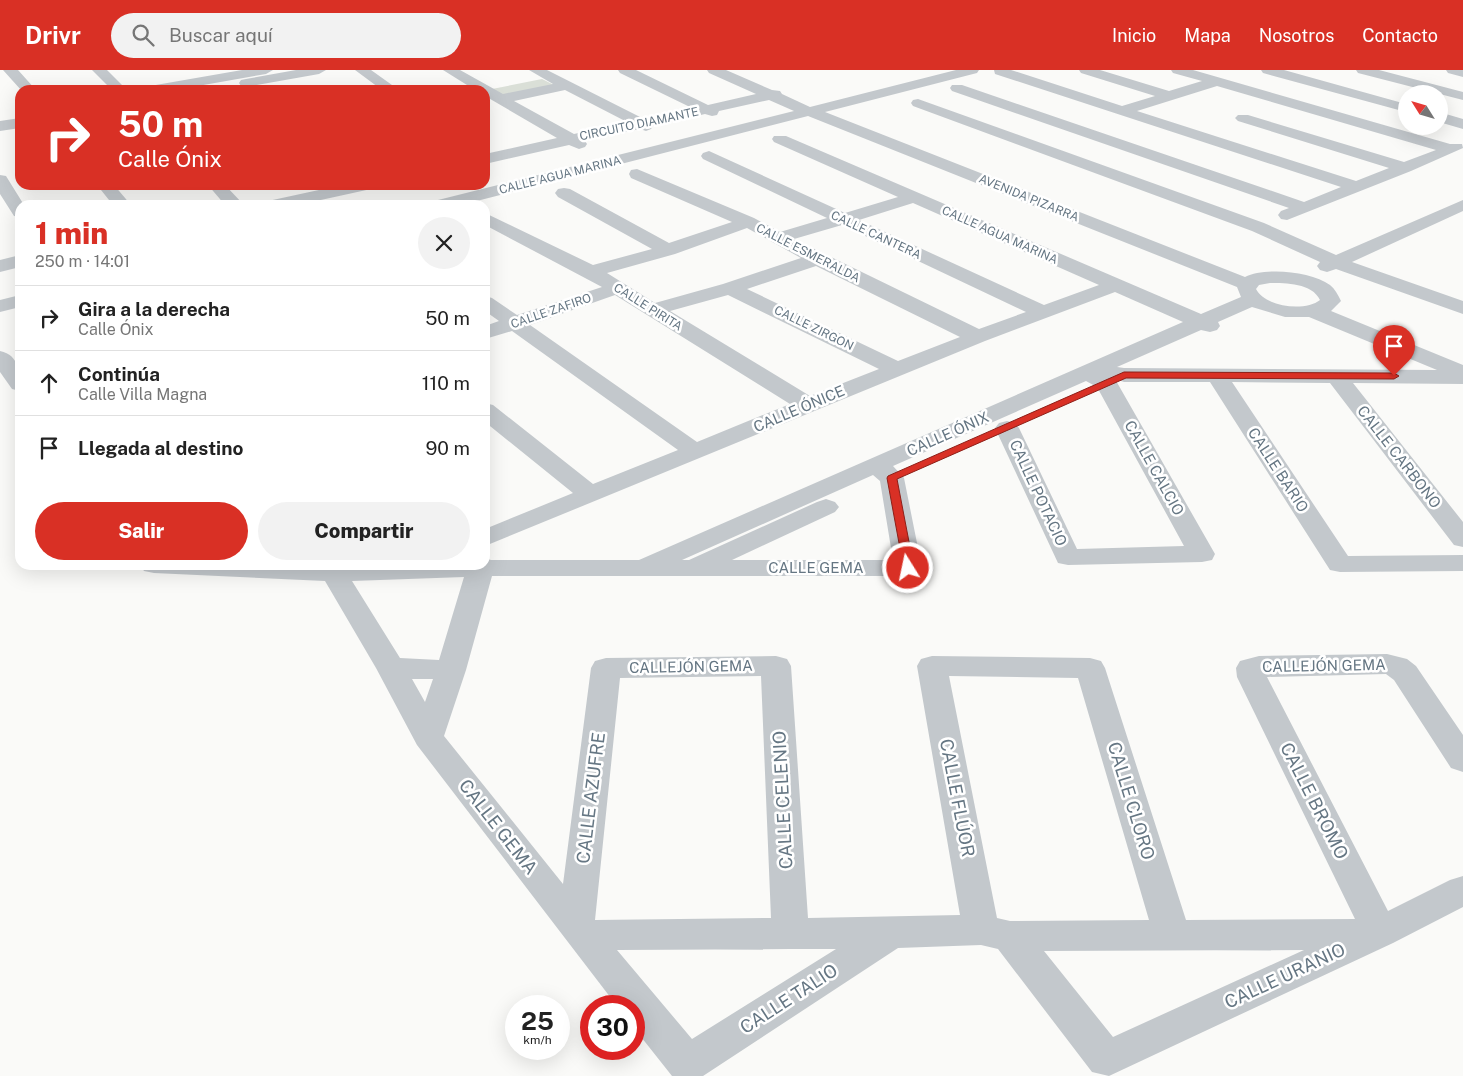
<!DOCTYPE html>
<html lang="es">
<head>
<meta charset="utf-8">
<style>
  :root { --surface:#fff; --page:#f2f2f2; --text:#222; --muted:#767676; --line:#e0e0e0; --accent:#d93025 }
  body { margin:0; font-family:"Public Sans",sans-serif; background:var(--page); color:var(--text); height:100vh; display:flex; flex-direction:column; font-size:19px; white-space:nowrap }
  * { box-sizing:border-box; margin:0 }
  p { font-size:16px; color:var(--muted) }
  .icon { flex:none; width:28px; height:28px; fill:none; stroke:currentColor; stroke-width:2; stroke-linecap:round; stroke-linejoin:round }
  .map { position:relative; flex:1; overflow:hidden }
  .details { position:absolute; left:15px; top:130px; width:475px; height:370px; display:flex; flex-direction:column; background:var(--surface); border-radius:15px; box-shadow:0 5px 20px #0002 }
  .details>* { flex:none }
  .guide { position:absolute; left:15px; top:15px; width:475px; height:105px; border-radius:15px; box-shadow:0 5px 20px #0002; background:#d93025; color:#fff; overflow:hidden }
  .needle { width:32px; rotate:307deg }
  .tools { position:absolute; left:1398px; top:15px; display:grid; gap:10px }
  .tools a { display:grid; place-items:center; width:50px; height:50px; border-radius:50%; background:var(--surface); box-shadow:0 5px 20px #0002; font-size:25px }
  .speed { position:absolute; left:505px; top:925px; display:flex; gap:10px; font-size:25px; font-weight:700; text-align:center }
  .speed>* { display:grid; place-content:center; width:65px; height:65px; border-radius:50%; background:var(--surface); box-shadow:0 5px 20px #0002; line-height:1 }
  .speed small { font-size:12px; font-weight:400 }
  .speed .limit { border:8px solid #d22; background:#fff; color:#111 }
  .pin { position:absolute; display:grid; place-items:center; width:42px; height:42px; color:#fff; margin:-51px -21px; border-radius:50% 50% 50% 0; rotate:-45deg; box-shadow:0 0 5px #0007 }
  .pin .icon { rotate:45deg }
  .me { position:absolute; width:55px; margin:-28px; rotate:350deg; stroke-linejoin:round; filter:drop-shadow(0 0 4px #0008) }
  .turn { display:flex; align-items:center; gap:18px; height:105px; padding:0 20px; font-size:22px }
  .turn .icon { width:65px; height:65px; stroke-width:2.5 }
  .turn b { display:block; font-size:35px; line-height:42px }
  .round { display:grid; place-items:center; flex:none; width:52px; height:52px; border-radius:26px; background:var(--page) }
  .head { display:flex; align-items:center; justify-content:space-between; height:85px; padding:0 20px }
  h1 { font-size:30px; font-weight:800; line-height:38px; color:var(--accent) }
  .cta { display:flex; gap:10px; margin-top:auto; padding:10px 20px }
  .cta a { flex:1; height:58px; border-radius:30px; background:var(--accent); color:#fff; font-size:20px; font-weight:800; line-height:58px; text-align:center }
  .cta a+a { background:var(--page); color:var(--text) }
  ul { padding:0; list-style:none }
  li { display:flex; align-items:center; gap:15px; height:65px; padding:0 20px; border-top:1px solid var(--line) }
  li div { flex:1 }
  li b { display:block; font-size:19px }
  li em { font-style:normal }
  header { display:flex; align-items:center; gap:30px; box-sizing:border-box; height:70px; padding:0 25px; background:var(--accent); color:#fff }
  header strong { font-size:24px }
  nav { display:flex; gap:28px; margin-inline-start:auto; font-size:18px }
  .search { width:350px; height:45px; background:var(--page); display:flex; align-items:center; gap:12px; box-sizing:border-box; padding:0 18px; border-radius:28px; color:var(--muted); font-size:19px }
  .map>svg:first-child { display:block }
  .green { fill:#dadfd7 }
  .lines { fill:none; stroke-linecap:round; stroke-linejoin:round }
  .minor { fill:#c3c8cc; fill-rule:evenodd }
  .route { fill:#d93025; stroke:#8d1f18 }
  .labels { text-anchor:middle; stroke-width:5; stroke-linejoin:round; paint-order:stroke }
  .far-street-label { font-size:12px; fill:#657683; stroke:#fff }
  .street-label { font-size:15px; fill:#657683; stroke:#fff }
  .near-street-label { font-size:18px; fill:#657683; stroke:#fff }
</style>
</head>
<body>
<header>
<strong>Drivr</strong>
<div class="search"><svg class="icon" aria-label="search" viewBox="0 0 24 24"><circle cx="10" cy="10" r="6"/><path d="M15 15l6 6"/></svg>Buscar aquí</div>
<nav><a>Inicio</a><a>Mapa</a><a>Nosotros</a><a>Contacto</a></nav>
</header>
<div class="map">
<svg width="1463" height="1006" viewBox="0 0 1463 1006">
  <rect width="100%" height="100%" fill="#fafaf8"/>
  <!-- green -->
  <path class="green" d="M542,9L554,15L503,25L492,19Z"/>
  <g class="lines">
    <!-- minor -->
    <path class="minor" d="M3,0H18L36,20H21Z
      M92,0H107L127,20H112Z
      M242,0H273L266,4L175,20H143L145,17L150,16Z
      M296,0H326L319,4L246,17L241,16L239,13L241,10L246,9Z
      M355,0H371L399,20H382Z
      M443,0H460L503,24L553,14L529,0H547L644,49L692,38L620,3L618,0H636L708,35L756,24L709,3L707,0H726L772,20L780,21L782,24L810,37L956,0H979L977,3L825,42L1245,207C1265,197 1311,201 1330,215C1335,219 1338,225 1341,231L1331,241L1463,295V314L1353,313L1463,452V477L1454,475L1330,313L1232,312L1348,486L1463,485V501L1340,502L1330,500L1210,312H1124L1115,309L1215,484L1212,490L1202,492L1068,495L1058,493L995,358L999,353L1007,351L1015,353L1019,358L1077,479L1184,476L1097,317L1086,311L893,396L904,408L922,498L918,504L908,506H492L466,600L444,666L563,814L591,598L595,591L606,588L776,586L787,589L791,596L808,848L960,845L917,596L921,589L932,586L1090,588L1101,591L1105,598L1186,850L1355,849L1237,607L1236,598L1240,591L1259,586L1387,584L1407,589L1416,596L1463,665V702L1451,698L1394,610L1386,604L1267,607L1388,841L1450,810L1463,806V837L1393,873L1109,1006L1092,1002L998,879L981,875L898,878L703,1006H672L634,958V936H617L417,675L376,598L325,511L154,503L144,501L140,495H485V488L491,490H639L1183,252L1115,222L985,271L485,476V459L573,423L485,352V333L493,335L593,414L678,380L512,261L485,269V256L499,251L485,241V226L492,228L517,245L602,217L485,155V143L593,195L652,179L558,127L555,123L558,119L564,118L570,119L669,173L732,152L631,108L629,104L631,100L637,99L754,148L780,162L827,148L703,89L701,86L703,83L709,81L845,143L898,127L774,72L772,69L774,66H786L1201,244L1241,227L1237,217L808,46L461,135H431L434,131L794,41L769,30L719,41L717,45L712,46L705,44L653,56L651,59L646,61L640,59L585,71L587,74L585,77L579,79L569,75L485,94V84L557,68L485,26V20H475ZM565,20L627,52L574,64L514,31ZM913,133L1099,215L1044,235L859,150ZM842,155L1026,242L979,259L794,169ZM747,158L801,188L723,214L655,233L607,203L675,184ZM816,196L960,267L898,291L747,219ZM1270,213C1286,213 1312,213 1320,230C1305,242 1265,237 1256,219L1259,215ZM615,225L790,334L697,372L530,255ZM728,225L879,299L810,326L670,241ZM1252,237L1285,247H1309L1437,300L1124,298L1117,297L1201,260L1210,262L1217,260L1220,256L1218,252ZM873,405L880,411L893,490H732L835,442L839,437L835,432L826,429L817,432L689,490H682ZM464,507L439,590L400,588L352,511ZM761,606L771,848L595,850L620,608ZM949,606L1078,608L1149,850L1010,851L997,848ZM412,609H433L425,632ZM790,879H836L692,969L617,880ZM1304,880L1113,967L1044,881Z
      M994,0H1011L1122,36L1155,26L1081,3L1079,0H1100L1169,21L1202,11L1173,3L1171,0H1193L1450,74H1462L1463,78L1411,101L1287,150L1281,149L1278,145L1281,141L1289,138L952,21L950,18L952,15H962L1304,132L1341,117L995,4ZM1217,16L1436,80L1404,92L1248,45H1238L1235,48L1238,51L1389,98L1356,111L1137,41Z
      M1261,0H1284L1406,34V42L1263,3Z
      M1356,0H1379L1463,22V30L1358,3Z
      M1446,0H1463V7L1448,3Z
      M918,29L1264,153L1336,185L1463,130V141L1352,192L1463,231V244L1336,199L1327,202L1320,200L1317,196L1320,192L1252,161L913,36L911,33L913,30Z
      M1439,42L1463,49V59L1439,52Z
      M20,48V58L0,61V51Z
      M0,105L6,106L24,135H20V147L14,146L0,124Z
      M97,115H114L131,135H113Z
      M208,115H225L244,135H225Z
      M342,115H373L371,119L298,135H265L268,131Z
      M20,185V197L0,202V190Z
      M20,225V237L0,242V230Z
      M0,281C20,285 20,304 20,321L12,319L0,302Z"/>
  </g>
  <!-- route -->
  <path class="route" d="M1124,302L1394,303L1399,306L1394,309L1126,308L897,409L914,498L912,500H904L887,408L888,406Z"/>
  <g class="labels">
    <!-- far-street labels -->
    <g class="far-street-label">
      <text transform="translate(639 54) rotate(-12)" y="4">CIRCUITO DIAMANTE</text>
      <text transform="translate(560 105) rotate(-14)" y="4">CALLE AGUA MARINA</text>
      <text transform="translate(1029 128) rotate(22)" y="4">AVENIDA PIZARRA</text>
      <text transform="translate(876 165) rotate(25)" y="4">CALLE CANTERA</text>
      <text transform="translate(1000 165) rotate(24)" y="4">CALLE AGUA MARINA</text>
      <text transform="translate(808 183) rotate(27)" y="4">CALLE ESMERALDA</text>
      <text transform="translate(648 237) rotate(32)" y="4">CALLE PIRITA</text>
      <text transform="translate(551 241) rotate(-19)" y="4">CALLE ZAFIRO</text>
      <text transform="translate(814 258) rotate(26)" y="4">CALLE ZIRGON</text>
    </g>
    <!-- street labels -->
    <g class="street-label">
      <text transform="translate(799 339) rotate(-23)" y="5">CALLE ÓNICE</text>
      <text transform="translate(948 364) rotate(-24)" y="5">CALLE ÓNIX</text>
      <text transform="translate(1399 387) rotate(52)" y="5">CALLE CARBONO</text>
      <text transform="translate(1154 398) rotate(61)" y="5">CALLE CALCIO</text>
      <text transform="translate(1278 400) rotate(57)" y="5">CALLE BARIO</text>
      <text transform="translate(1038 423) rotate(65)" y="5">CALLE POTACIO</text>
      <text x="816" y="503">CALLE GEMA</text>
      <text transform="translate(1324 596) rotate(-1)" y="5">CALLEJÓN GEMA</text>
      <text transform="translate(691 597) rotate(-1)" y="5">CALLEJÓN GEMA</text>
    </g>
    <!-- near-street labels -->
    <g class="near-street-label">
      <text transform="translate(591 728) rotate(-83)" y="6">CALLE AZUFRE</text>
      <text transform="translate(957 728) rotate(79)" y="6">CALLE FLÚOR</text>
      <text transform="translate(783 730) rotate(-93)" y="6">CALLE CELENIO</text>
      <text transform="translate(1131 731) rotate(73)" y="6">CALLE CLORO</text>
      <text transform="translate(1314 731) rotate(63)" y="6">CALLE BROMO</text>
      <text transform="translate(498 757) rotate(52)" y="6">CALLE GEMA</text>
      <text transform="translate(1285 906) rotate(-25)" y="6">CALLE URANIO</text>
      <text transform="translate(789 929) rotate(-33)" y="6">CALLE TALIO</text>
    </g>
  </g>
</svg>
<div class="tools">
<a><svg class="needle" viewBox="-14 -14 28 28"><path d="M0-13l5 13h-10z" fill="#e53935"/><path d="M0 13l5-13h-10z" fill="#767676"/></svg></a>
</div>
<div class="speed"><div>25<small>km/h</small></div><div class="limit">30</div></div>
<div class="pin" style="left:1394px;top:306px;background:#d93025"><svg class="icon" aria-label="arrive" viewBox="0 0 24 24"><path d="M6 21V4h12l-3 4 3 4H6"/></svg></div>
<svg class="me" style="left:908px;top:498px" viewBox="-20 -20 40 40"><circle r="17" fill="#d93025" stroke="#fff" stroke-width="3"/><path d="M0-11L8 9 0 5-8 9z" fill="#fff"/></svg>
<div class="guide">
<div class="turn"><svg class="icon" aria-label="right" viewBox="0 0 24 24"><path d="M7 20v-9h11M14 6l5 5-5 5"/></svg><div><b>50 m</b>Calle Ónix</div></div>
</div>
<section class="details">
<div class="head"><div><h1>1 min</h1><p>250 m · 14:01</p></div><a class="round"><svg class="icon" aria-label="close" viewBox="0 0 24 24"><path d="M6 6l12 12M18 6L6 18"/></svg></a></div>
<ul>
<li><svg class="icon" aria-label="right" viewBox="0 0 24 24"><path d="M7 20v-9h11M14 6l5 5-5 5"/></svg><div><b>Gira a la derecha</b><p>Calle Ónix</p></div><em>50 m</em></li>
<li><svg class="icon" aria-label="ahead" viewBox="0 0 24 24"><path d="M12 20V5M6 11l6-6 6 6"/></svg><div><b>Continúa</b><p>Calle Villa Magna</p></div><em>110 m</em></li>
<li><svg class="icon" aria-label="arrive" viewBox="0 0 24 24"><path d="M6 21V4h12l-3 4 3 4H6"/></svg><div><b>Llegada al destino</b></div><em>90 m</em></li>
</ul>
<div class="cta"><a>Salir</a><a>Compartir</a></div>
</section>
</div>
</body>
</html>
